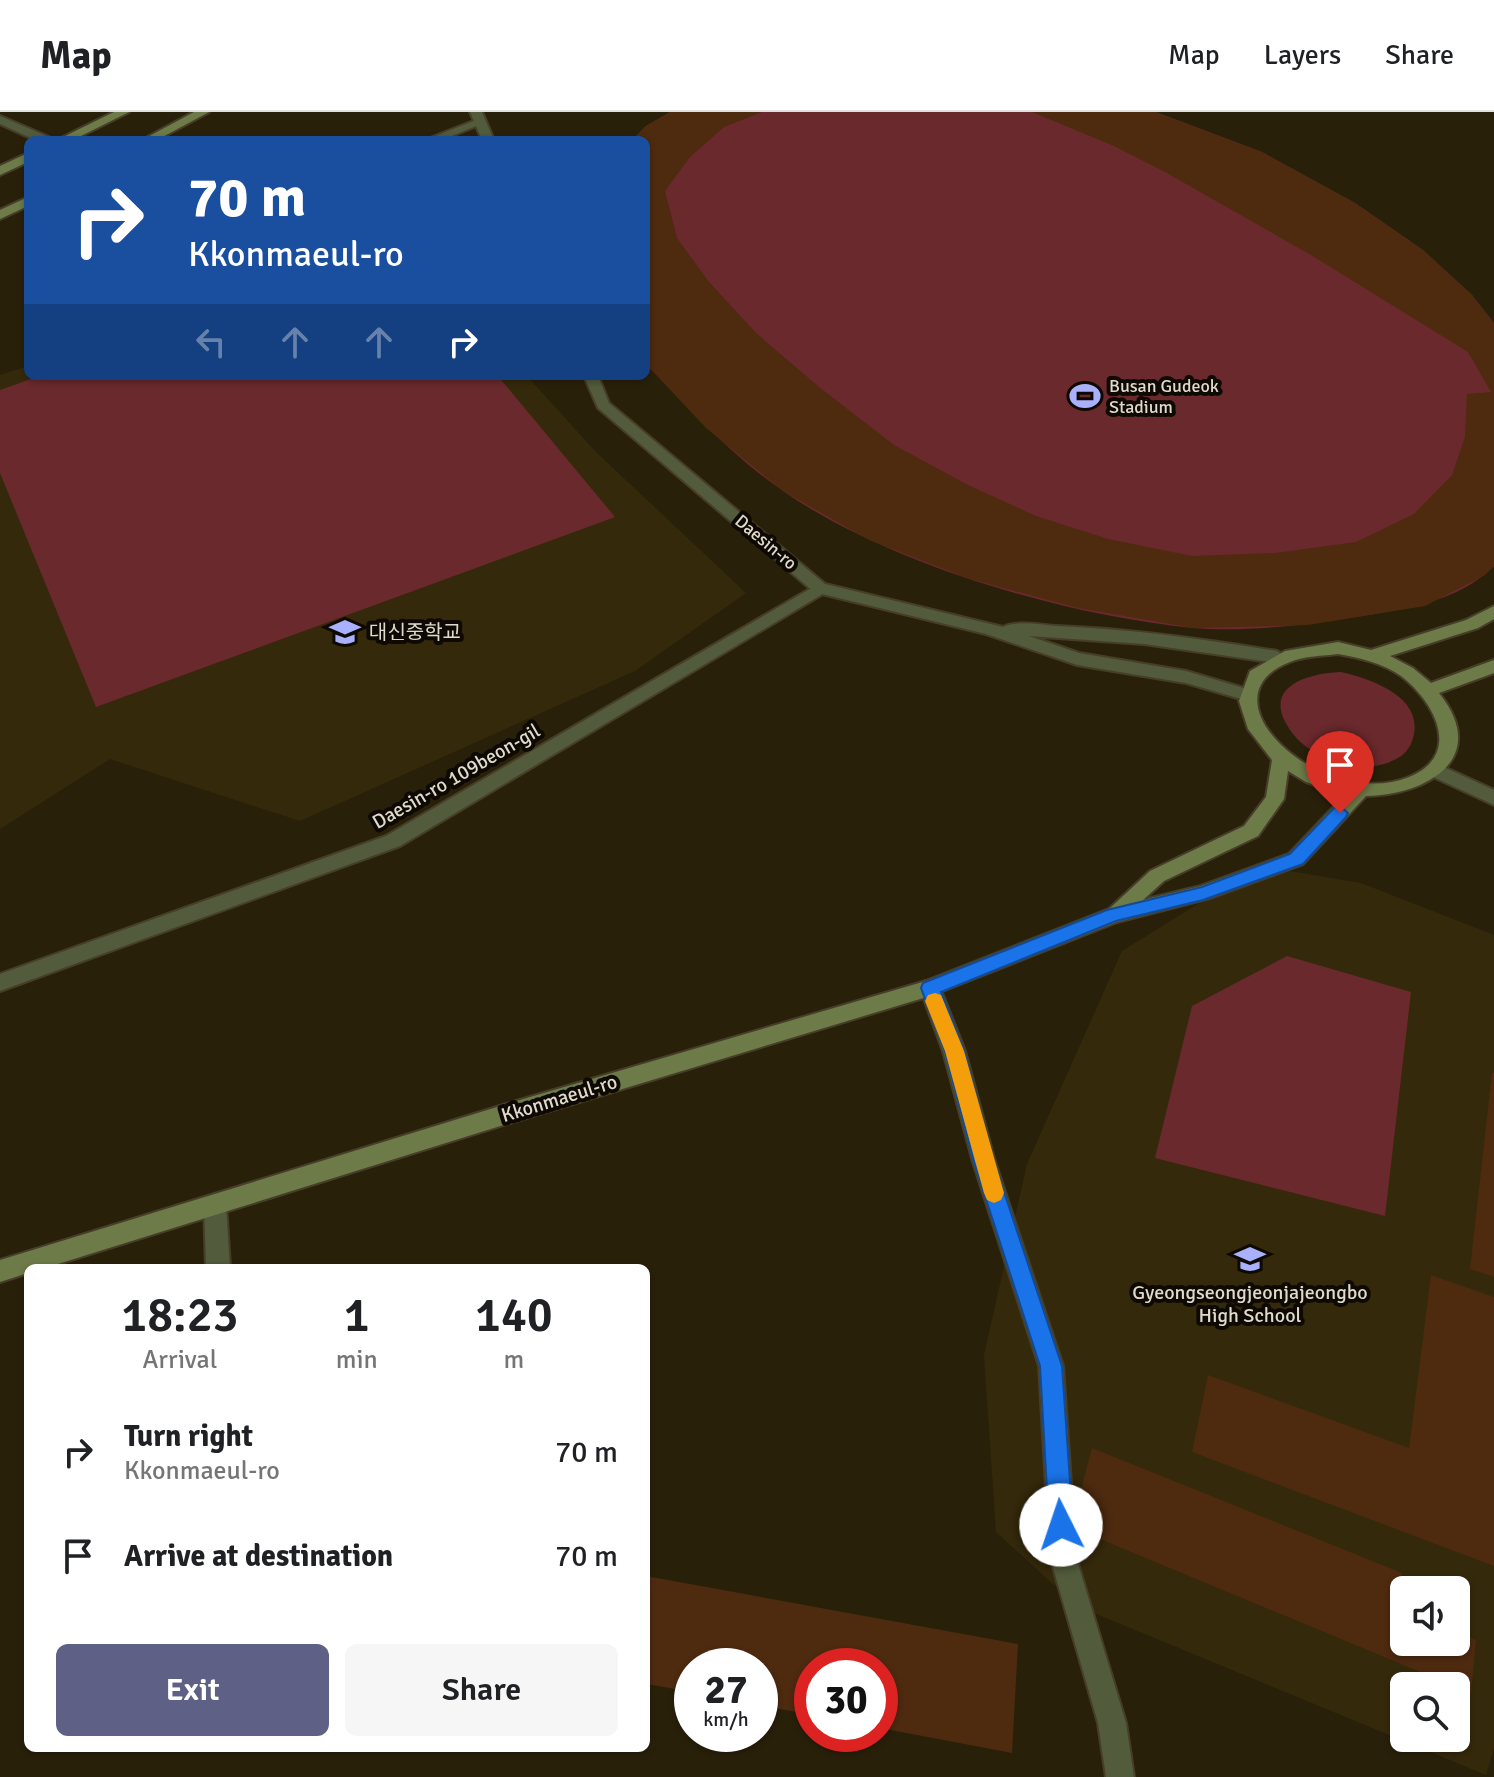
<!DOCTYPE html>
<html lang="en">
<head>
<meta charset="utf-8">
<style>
  :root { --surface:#fff; --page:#f6f6f6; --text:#202124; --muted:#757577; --line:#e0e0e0; --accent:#5e6185 }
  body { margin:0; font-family:Signika,"Noto Sans KR",sans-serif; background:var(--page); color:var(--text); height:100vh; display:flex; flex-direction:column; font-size:30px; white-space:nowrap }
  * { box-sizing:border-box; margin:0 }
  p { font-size:26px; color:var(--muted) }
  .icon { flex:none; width:44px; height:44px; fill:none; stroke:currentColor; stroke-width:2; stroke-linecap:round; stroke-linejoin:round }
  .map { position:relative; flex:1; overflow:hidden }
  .details { position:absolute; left:24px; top:1152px; width:626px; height:488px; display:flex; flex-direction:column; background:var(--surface); border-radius:12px; box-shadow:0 2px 6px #0004 }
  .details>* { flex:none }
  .top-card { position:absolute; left:24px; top:24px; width:626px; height:244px; border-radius:12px; box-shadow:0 2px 6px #0004; background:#1a4fa0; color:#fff; overflow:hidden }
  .controls { position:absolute; left:1390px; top:1464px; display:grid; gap:16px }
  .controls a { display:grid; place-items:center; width:80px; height:80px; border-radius:12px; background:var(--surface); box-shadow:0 2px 6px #0004; font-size:40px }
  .speed { position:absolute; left:674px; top:1536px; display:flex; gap:16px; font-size:40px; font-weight:700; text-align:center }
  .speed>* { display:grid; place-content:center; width:104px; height:104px; border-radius:50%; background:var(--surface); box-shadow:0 2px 6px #0004; line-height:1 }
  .speed small { font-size:20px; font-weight:400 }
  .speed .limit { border:12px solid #d22; background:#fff; color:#111 }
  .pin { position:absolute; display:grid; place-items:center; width:68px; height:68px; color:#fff; margin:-82px -34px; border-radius:50% 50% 50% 0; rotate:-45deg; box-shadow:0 0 8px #0007 }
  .pin .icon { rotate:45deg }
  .me { position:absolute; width:88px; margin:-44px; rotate:356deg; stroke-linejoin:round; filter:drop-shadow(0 0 6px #0008) }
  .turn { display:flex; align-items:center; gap:28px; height:168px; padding:0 32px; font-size:36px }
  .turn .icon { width:104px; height:104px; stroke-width:2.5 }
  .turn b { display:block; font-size:56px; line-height:68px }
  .lanes { display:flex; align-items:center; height:76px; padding:0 32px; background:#0003; justify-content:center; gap:40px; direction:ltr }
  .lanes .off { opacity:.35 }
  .eta { display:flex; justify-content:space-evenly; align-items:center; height:136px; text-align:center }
  .eta b { font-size:48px; font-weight:600; line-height:56px }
  .action { display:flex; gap:16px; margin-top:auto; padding:16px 32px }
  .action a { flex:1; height:92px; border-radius:12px; background:var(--accent); color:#fff; font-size:32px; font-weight:600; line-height:92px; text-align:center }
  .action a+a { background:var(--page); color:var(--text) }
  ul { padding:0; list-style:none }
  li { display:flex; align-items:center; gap:24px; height:104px; padding:0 32px }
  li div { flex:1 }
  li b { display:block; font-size:30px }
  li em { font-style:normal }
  header { display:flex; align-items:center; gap:48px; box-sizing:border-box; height:112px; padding:0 40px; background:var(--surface); border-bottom:2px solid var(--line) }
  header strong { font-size:38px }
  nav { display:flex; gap:44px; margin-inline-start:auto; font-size:28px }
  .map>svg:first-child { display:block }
  .built { fill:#35290b; fill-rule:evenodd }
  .green { fill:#6a292c }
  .building { fill:#4e2a0f }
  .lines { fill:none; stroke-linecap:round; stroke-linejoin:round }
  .service-casing { stroke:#463e29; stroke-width:4 }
  .minor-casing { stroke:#463e29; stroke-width:4 }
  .tertiary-casing { stroke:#463e29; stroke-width:4 }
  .secondary-casing { stroke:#463e29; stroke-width:4 }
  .service { fill:#525b3b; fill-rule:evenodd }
  .minor { fill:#525b3b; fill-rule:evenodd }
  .tertiary { fill:#525b3b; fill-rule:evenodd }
  .secondary { fill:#6d7b48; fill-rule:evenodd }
  .route { fill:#1a73e8; stroke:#114b97; stroke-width:2 }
  .slow { fill:#f59e0b }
  .labels { text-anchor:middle; stroke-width:8; stroke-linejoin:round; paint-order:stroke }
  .far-poi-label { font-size:18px; fill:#dfdacc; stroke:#0e0a03; text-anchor:start }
  .far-street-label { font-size:18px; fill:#dfdacc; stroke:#0e0a03 }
  .poi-label { font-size:20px; fill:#dfdacc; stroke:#0e0a03; text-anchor:start }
  .street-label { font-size:20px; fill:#dfdacc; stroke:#0e0a03 }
</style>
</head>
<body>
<header>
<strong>Map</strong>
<nav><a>Map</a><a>Layers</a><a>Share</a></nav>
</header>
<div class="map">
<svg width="1494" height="1665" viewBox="0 0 1494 1665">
  <rect width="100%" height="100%" fill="#29200a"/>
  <!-- built -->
  <path class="built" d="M28,254V264H527L596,340L746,481L635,559L300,709L110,647L0,717V263Z
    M1259,754L1361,771L1494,823V1636L1486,1663L1077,1494L996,1420L984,1243L1027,1052L1122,839ZM1404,1478H1456V1530H1404ZM1404,1574H1456V1626H1404Z"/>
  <!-- green -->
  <path class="green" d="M670,0H1156L1262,40L1355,91L1423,138L1472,183L1494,211V454C1456,492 1399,498 1349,506C1303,514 1240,520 1193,516C1066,504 888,452 783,379C732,344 689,297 646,252V28H632L646,14Z
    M39,264H498L615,405L96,595L0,361V278Z
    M1341,560C1371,567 1425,585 1413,626C1411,635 1404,644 1394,648C1360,666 1305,646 1287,613C1263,573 1311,561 1341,560Z
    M1287,844L1411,880L1385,1104L1155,1046L1192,894Z"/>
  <!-- building -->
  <path class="building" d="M670,0H762L724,15L690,45L665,79L677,126L709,170L756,221L819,275L894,333L968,373L1036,404L1108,427L1192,444L1275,441L1356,430L1414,402L1452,363L1465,325L1467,282L1491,280L1468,240L1311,143L1165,60L1114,34L1032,0H1156L1262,40L1355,91L1423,138L1472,183L1494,211V454L1485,463L1425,494L1308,513L1194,516L1078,496L970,467L869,428L783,379L706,316L646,252V28H632L646,14Z
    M1492,961H1494V1165L1470,1157Z
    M1431,1163L1494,1185V1454L1192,1340L1208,1263L1409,1336Z
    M1092,1336L1402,1461L1396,1495L1404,1498V1530H1456V1520L1476,1528L1471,1581L1071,1415Z
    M646,1464L1018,1532L1012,1641L880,1616V1554H812V1603L760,1593V1554H692V1580L646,1572Z"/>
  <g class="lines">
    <!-- service casing -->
    <g class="service-casing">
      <path id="service" d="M0,4L49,25L51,28H35L0,12Z"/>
    </g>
    <!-- minor casing -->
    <g class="minor-casing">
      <path id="minor" d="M476,8L486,10L442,28H425Z
        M820,471L828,476L826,480L400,734L0,879V862L386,724Z
        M930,868L937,870L940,876L965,939L995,1050L1063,1254L1076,1445L1126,1611L1134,1665H1106L1098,1611L1050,1445L1039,1254L973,1050L943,939L920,876L923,870Z
        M215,1082L223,1085L226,1092L230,1156H206L204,1092L207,1085Z"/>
    </g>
    <!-- tertiary casing -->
    <g class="tertiary-casing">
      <path id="tertiary" d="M470,0H482L494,28H482Z
        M584,264H598L609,291L825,472L1003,515C1017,508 1041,513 1057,514C1131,517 1204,527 1277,539L1286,545L1277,551L1144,532L1029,524L1079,541L1186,559L1254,579L1257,583L1254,587L1248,589L1186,571L1077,553L986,522L814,480L598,296Z
        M1435,651L1494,678V693L1429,663L1426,658L1429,653Z"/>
    </g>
    <!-- secondary casing -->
    <g class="secondary-casing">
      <path id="secondary" d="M114,0H129L73,28H57Z
        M194,0H209L157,28H142Z
        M28,41V50L0,63V54Z
        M28,85V94L0,107V98Z
        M1494,494V507L1478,516L1390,544L1413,556L1431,571L1494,548V561L1439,581C1491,646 1427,683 1366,684L1303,752L1210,786L1117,810L930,884L513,1010L45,1156H28V1161L0,1170V1148L513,990L926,869L1109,797L1150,759L1244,714L1266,685L1272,648L1248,617L1239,589L1250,559L1285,539L1338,530L1371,538L1466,508ZM1338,542C1360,546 1383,551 1401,564C1435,590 1463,643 1409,665C1323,700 1197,586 1290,550C1304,544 1323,544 1338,542ZM1288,659L1306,670L1345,683L1289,742L1201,774L1143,788L1164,769L1258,724L1284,687Z"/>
    </g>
    <!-- service -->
    <use href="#service" class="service"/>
    <!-- minor -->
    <use href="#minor" class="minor"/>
    <!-- tertiary -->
    <use href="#tertiary" class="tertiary"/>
    <!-- secondary -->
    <use href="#secondary" class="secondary"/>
  </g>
  <!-- route -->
  <path class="route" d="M1340,694L1348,701L1346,705L1303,752L1203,788L1116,809L941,880L964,939L994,1050L1062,1254L1073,1413L1070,1421L1061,1425L1053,1421L1049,1413L1040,1254L974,1050L945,939L921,876L923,871L1107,798L1202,775L1290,742L1334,696Z"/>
  <!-- slow -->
  <path class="slow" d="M935,881L941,883L964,939L1004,1081L1001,1088L994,1091L987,1088L984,1081L945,939L925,889L928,883Z"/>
  <!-- icons -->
  <defs>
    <g id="stadium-bare" transform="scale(2.4)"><path d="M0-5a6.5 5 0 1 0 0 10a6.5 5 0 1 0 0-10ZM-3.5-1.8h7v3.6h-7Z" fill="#a9b0fc" stroke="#0e0a03" stroke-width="2.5" paint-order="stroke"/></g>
    <g id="school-bare" transform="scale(2.4)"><path d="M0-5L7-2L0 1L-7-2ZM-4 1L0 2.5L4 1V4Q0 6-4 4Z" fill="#a9b0fc" stroke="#0e0a03" stroke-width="2.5" paint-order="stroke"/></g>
  </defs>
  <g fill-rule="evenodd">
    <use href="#stadium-bare" x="1085" y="284"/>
    <use href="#school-bare" x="345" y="520"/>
    <use href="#school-bare" x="1250" y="1147"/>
  </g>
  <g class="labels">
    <!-- far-poi labels -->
    <g class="far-poi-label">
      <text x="1109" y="280">Busan Gudeok<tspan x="1109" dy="21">Stadium</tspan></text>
    </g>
    <!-- far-street labels -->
    <g class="far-street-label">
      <text transform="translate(766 430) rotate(40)" y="6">Daesin-ro</text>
    </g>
    <!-- poi labels -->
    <g class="poi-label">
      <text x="369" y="527">대신중학교</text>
      <text x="1250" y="1187" text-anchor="middle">Gyeongseongjeonjajeongbo<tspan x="1250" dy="23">High School</tspan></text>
    </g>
    <!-- street labels -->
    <g class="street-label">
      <text transform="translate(456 664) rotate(-30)" y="7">Daesin-ro 109beon-gil</text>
      <text transform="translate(559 986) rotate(-17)" y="7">Kkonmaeul-ro</text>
    </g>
  </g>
</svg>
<div class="controls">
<a><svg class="icon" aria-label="sound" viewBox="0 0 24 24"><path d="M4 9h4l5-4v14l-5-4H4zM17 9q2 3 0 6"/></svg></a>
<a><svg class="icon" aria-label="search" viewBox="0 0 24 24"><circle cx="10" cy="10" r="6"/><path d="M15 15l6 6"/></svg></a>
</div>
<div class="speed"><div>27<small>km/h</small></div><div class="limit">30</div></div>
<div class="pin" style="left:1340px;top:701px;background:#d93025"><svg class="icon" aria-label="arrive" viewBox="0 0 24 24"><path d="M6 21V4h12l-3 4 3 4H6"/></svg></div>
<svg class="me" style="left:1061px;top:1413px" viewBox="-20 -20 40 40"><circle r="19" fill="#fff"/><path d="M0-13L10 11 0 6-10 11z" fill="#1a73e8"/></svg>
<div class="top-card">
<div class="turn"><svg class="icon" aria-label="right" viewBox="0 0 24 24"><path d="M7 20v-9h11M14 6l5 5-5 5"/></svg><div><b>70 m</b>Kkonmaeul-ro</div></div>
<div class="lanes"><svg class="icon off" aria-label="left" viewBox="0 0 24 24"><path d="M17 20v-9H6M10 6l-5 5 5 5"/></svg><svg class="icon off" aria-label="ahead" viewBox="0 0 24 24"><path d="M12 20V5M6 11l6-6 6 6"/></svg><svg class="icon off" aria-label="ahead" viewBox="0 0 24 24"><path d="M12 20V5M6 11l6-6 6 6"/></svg><svg class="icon" aria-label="right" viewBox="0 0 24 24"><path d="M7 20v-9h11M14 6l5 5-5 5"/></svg></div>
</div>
<section class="details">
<div class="eta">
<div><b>18:23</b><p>Arrival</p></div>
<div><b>1</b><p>min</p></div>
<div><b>140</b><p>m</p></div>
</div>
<ul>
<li><svg class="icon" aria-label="right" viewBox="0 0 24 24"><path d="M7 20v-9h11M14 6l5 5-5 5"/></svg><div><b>Turn right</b><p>Kkonmaeul-ro</p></div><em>70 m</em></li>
<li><svg class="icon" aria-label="arrive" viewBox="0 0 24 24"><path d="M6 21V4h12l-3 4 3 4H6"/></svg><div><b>Arrive at destination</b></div><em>70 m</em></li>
</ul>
<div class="action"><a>Exit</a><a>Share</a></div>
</section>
</div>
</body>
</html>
